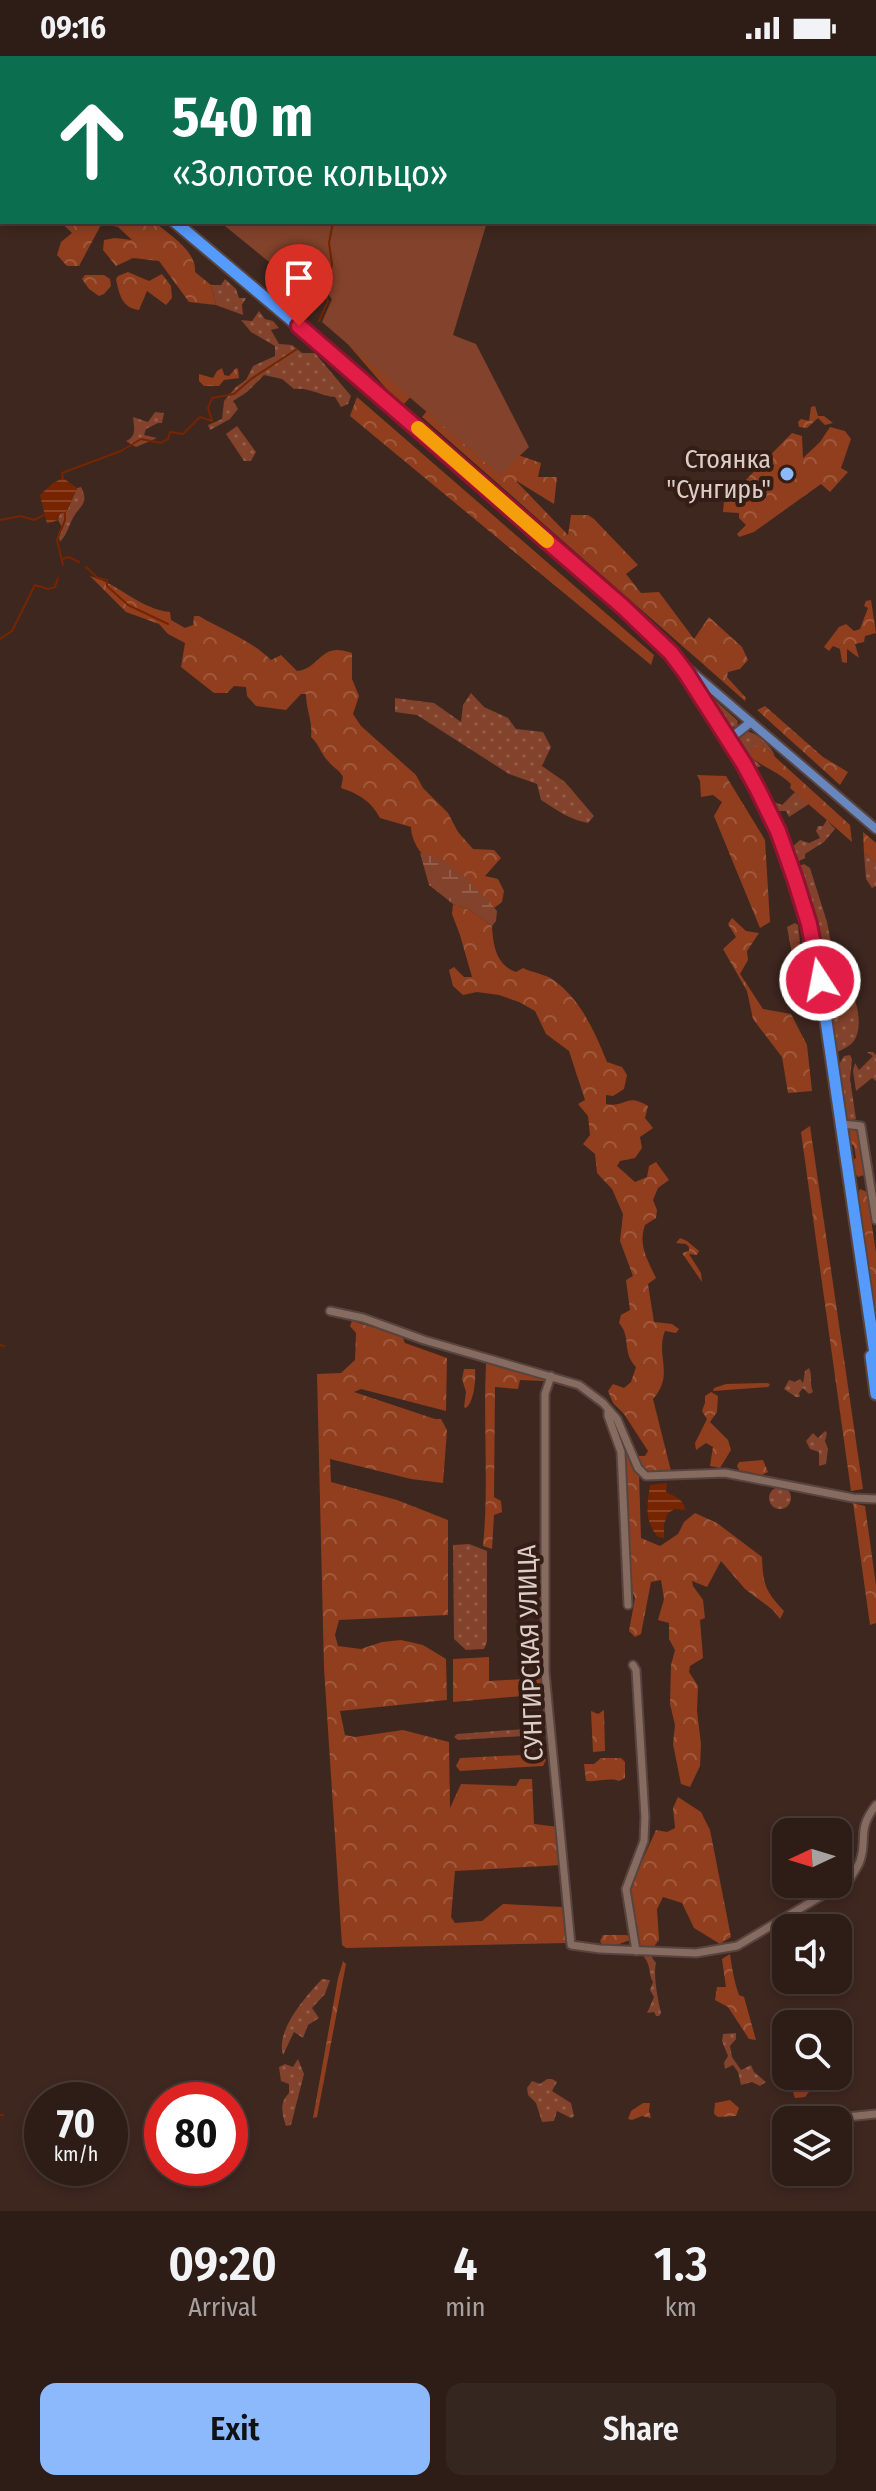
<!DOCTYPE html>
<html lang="en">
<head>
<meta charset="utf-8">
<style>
  :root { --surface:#2e1d17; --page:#362620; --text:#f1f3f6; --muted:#a7a2a1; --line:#493b36; --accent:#8bb9fc }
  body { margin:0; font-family:"Fira Sans Condensed",sans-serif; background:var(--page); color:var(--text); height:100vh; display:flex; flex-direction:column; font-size:30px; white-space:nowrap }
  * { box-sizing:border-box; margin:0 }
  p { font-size:26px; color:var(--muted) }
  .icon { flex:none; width:44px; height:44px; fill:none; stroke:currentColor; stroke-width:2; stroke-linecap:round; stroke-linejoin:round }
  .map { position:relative; height:2155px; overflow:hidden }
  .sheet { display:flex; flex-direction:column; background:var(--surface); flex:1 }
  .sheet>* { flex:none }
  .top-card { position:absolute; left:0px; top:0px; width:876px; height:168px; box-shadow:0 4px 12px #0003,0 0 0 2px var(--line); background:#0b6e4f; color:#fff; overflow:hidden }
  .needle { width:52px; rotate:266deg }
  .controls { position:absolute; left:772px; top:1762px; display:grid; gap:16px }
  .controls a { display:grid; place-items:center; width:80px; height:80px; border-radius:16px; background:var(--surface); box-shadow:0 4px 12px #0003,0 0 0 2px var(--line); font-size:40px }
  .speed { position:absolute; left:24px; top:2026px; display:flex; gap:16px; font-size:40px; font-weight:700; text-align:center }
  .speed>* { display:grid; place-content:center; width:104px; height:104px; border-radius:50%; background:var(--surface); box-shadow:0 4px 12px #0003,0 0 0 2px var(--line); line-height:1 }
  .speed small { font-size:20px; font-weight:400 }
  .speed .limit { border:12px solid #d22; background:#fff; color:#111 }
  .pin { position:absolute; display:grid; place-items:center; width:68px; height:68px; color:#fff; margin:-82px -34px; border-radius:50% 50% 50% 0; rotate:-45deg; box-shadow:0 0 8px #0007 }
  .pin .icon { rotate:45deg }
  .me { position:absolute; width:88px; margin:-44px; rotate:349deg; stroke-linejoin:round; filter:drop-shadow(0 0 6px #0008) }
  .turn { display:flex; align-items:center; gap:28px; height:168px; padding:0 40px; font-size:36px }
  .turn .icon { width:104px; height:104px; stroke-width:2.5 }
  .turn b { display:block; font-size:56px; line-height:68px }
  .eta { display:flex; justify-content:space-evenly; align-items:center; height:136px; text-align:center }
  .eta b { font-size:48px; font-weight:600; line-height:56px }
  .cta { display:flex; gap:16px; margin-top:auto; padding:16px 40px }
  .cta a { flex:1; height:92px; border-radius:16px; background:var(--accent); color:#111; font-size:32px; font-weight:600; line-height:92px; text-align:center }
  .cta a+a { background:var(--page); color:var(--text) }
  .status { display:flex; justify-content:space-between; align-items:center; height:56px; padding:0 40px; background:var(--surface); direction:ltr }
  .status svg { height:22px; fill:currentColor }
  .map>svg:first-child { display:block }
  .grass { fill:url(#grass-dots) }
  .forest { fill:url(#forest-crowns) }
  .wetland { fill:url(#wetland-marsh) }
  .garden { fill:#82422b }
  .water { fill:url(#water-rules) }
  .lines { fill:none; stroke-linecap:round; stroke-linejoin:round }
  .stream { stroke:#762500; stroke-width:2 }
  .minor-casing { stroke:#58443e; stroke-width:11 }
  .major-casing { stroke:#58443e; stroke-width:12 }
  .highway-casing { stroke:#58443e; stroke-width:15 }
  .minor { stroke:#866b61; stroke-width:7 }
  .major { stroke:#6987bf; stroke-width:8 }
  .highway { stroke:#559afd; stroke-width:11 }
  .rail-casing { stroke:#95817b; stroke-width:5 }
  .rail { stroke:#331d15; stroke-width:2; stroke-dasharray:6; stroke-linecap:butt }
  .route-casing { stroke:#92132f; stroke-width:20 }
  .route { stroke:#e11d48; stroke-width:14 }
  .slow { stroke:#f59e0b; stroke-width:14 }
  .poi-dot { fill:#8bb9fc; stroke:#331d15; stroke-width:3 }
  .labels { text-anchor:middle; stroke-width:8; stroke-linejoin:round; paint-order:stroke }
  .poi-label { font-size:26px; fill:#ddcdc8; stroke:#331d15; text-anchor:end }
  .street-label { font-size:26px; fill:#ddcdc8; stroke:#331d15 }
</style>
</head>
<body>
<div class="status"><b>09:16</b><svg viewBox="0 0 49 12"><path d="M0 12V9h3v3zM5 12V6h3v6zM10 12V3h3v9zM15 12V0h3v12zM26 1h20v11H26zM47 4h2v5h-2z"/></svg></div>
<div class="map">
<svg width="876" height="2155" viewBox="0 0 876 2155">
  <defs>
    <pattern id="grass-dots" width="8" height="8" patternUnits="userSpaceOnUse" patternTransform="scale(2)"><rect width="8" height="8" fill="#82422b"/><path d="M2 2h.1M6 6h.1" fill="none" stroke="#935c48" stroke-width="1.8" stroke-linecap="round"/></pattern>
    <pattern id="forest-crowns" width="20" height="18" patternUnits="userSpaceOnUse" patternTransform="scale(2)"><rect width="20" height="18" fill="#903e1e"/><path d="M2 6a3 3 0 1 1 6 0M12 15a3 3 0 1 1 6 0" fill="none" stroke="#9f593d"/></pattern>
    <pattern id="wetland-marsh" width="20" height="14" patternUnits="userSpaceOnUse" patternTransform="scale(2)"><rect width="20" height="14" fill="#82422b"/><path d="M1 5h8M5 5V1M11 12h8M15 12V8" fill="none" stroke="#935c48"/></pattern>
    <pattern id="water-rules" width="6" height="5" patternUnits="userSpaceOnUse" patternTransform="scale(2)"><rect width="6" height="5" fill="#762500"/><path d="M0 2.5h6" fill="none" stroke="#894324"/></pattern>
  </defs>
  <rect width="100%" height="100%" fill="#3e271f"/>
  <!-- grass -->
  <path class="grass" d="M225,223L236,233L239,242H246L242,249L243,259L216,249L211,229H221Z
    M259,255L265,263L273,265L279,272L271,274L279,288L292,289L302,297H315L351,340L348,348L341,351L335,341C320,340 310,331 294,333L282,323L264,319L247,336L233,345L238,353L230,363L210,374L208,369L222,363L224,345L236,331L246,324L253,310L275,300V290L251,276L241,264L252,265Z
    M155,356L164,357L162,367H158L146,373L144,379L157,382L136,391L126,385C137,380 134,372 133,361L148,366Z
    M237,370L256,396L251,405H244L226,378Z
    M81,431C90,448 79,450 73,462C68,471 68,477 60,486L58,478L62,471L58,464L59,458L67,455L77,432Z
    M704,634L738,665L737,670L729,673Z
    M471,637L484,651L508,662L516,673L543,676L551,691L542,710L565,726L594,760L588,767C570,764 557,754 541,744L537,728L509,718L417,659L395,656V642L434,647L461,666L463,649Z
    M745,675C757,676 772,690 775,701L762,689L751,701L761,710L756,712C747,708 738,692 737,682Z
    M795,736L809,748L789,761L786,755H773L774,746L782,749Z
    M827,764L835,773L824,786L805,798V802L799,805L790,797L791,792L800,784L809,787L820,782L816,775L818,770H823Z
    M864,797L876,806V830L872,832L866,823Z
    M804,808L810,812L827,866L835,908L822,901L814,863L796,811Z
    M795,867L798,869L800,886L794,888L805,952L800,942L787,871Z
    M826,911C832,914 839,916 843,921C855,934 865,969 854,985C850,990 844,993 837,996Z
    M867,996H873L876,999V1025L872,1022L856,1035L853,1015L855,1007L859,1014L873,1000Z
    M850,999L852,1003L850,1023L856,1063L849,1066L846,1064L838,1010L844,1000Z
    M809,1312C813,1320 809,1327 813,1336L809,1338L803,1332L799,1337L800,1341H796L784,1333L789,1324L795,1326L800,1323L803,1327L805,1315Z
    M825,1375L827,1377L825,1385L828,1393L826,1408L819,1410V1396L810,1393L806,1385L813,1377L818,1382Z
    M769 1442a11 11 0 1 1 22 0a11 11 0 1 1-22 0Z
    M469,1488L487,1495V1586L484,1593L466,1594L454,1583L453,1489Z
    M539,1672L544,1675L540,1679L458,1684L454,1681L457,1678Z
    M642,1898L650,1899L656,1907C653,1920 658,1944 661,1957L659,1960H656L654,1956L647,1957L654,1941L650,1934L653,1926C647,1915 653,1912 642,1898Z
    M322,1923L330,1924L325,1938L312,1952L319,1962L308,1969L303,1982L294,1976L283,1999C275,1975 306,1940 322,1923Z
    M736,1977V1983L730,1990L732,2001L741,2014L751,2009L754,2016L766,2026L760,2030L752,2026L741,2029L738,2016L733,2009L725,2013L724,2007L728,2000L722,1985L723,1978Z
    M298,2003L304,2018L291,2069L286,2070C282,2057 279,2047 289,2037V2028L281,2025L279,2011L285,2008L293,2011Z
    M547,2023H552L557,2026L552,2035L571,2047L574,2060L571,2062L557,2055L554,2065L542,2066L536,2047L528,2039L527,2032L532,2025L540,2028Z"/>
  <!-- forest -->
  <path class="forest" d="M61,166H155C169,179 197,195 195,216L211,229L216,249L189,246L159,205L133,202L116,210L103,194L104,184L115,182L132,184L118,171L102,167L79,210H67L57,199L61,186L72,177Z
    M128,216L149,225L162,218L171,230L172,242L166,249L147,235L139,254C122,252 119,238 116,223L118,220Z
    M85,219H104L110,223L111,230L104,238L99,240L89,233L82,223Z
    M327,264L515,398L541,407L538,421H557L554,448L515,424L568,479L571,459H588L594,463L638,509L626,518L641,537L659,536L694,583L709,561L742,591L748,604L740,613L728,616L727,621L746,642L745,645L422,361L433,347L415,336L404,348L390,337Z
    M222,312L224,319L229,320L236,312L238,313L239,322L224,324L219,330H204L199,325V318L213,322L217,315Z
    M357,341L654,599L651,609L350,360Z
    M815,350L818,360H824L833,367L825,369L818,362L807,372L799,371L798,366L801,363L809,365L811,351Z
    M830,371L845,375L851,383L841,412L848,416L830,436L821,428L754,476L739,481L737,478L746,469L739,462V457L723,456L724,446L792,377L802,380L803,402L820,386Z
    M90,520C119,528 140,553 170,556L171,564L185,572L193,569L194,560H199C224,575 251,584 271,604L281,599L297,615C322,612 319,585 352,597V623L359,640L353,658L361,670L416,719L423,732L448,757L458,776L473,793L494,794L501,802L485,820L498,823L504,835L502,846L494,852C479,844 428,808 419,794C415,788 411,779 411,771L380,762C371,745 359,738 341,732L343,721C339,713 333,712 328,705C321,698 319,688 311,681C313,665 306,654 306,638H301L286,654L256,650L247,640L246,631L234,630L227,637H214L181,611L185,587L168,578L159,568L126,556Z
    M871,544L876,577L865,580L864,586L855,588L859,602L847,593V607L842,606L840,593L833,590L829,595L824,591L839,571L846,568L854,575L860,573L868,552L864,550L866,545Z
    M765,650L823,701L848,716L840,729L757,654Z
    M762,689L850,769L852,786L790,732L791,728C779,716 764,712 751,701L752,692Z
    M697,719L726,720L765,784L770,866L760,872L714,760L722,746L713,739L701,741L700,725Z
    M863,776L876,787V806L864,797Z
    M453,848L470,854L492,870C493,889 496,909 516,916L523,912C533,917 545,918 552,923C580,942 595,976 607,1006L622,1011L627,1019L624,1033L613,1040L606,1039V1048C627,1052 625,1036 648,1050L645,1062L653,1072L640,1081L642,1092L635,1102L620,1105L617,1110L635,1126L647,1121L649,1110L656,1106L669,1124L658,1132L653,1144L657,1154L656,1162L645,1169C638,1189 647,1203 656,1222L648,1228L654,1266L672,1268L679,1273L676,1277L665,1275C655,1300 675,1318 653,1343L671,1415L639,1417L641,1482L660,1490L678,1478L684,1466L695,1457L717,1467L762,1501C763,1528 765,1535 784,1555L780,1563L773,1554L745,1533L721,1505L707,1531L692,1525L693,1530L703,1544L705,1562L700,1564L703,1602L690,1610L689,1616L698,1630L697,1655L701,1688L700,1710L690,1731L681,1728L673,1688L675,1669L670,1648L671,1609L675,1594L669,1583V1567L658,1564L664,1543L661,1524L651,1526L641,1578L635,1581L629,1575L635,1542L631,1532L628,1503L627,1440L623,1400H645L648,1395L624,1358L613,1347L608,1335L613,1328L624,1332L631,1326L636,1311C621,1295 632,1282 619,1267L621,1259L630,1254L626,1224L633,1220L620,1185L623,1158L612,1133L597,1117L595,1098L583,1088L590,1079L588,1060L578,1048L585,1044L569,995L546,978L535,955L519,946L499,939L477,936L463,939L453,930L449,914L454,911L464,921H472L460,879L452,858Z
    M732,862L746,875L759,877L747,895L748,904L740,918L763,953L791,958L807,989L812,1035L788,1037L782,1001L753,963L747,935L723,893L736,881L728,868Z
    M796,886L800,887L813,955L811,959L805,952L794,888Z
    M810,1070L863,1433L851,1435L801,1076Z
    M851,1071L859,1077L864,1119L858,1121L851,1113L853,1104L856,1102L854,1090L849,1086L848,1077Z
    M860,1133L867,1136L876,1197V1266L858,1138Z
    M680,1182L687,1185L699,1195L697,1199L689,1198L701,1217L702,1226L682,1197L689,1195V1191L686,1188L676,1187Z
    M352,1265L402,1280L405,1287L447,1302L446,1355L361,1333L354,1336L435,1363H441L447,1374L443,1427L411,1423L330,1403L331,1426L397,1444L448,1464V1559L339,1564L335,1579L338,1590L361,1593L382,1586L401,1584L423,1589L446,1603L447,1644L340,1655L345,1679L355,1681L403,1674L449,1686L450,1752L461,1728L516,1730L520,1723H532L534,1768L559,1771L562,1809L455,1815L451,1861L455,1867L482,1865L503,1848L562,1851L566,1887L346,1892L342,1889L324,1612L317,1318L341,1317L355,1304L356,1277L350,1270Z
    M491,1306L546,1322L543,1325L520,1324L518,1333L495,1331L494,1441L501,1445L502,1456L494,1459L492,1493L483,1490C489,1430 483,1368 486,1308Z
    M464,1313H475C476,1324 474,1346 466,1352L464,1351L466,1336L462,1323Z
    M768,1327L770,1329L768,1331L713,1335L714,1332L726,1328Z
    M711,1336L718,1340L717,1356L710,1366L728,1384L731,1394L720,1412L710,1410L713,1391L706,1387L696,1394L695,1387L707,1363L702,1355L705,1347V1340Z
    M763,1404L768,1416L762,1419L739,1414L737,1410L739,1406Z
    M853,1447L865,1450L876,1529V1567L870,1569Z
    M489,1601V1625L541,1622L542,1631L534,1639L453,1646V1603Z
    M604,1654L605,1695L593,1696L591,1655L598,1658Z
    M542,1698L546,1704L543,1710L460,1715L456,1710L460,1702Z
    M601,1702H621L625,1706V1722L619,1725C610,1721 597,1726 586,1725L584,1708H594Z
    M678,1741L701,1756L710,1774L731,1881L720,1888L694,1872L682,1847L663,1841L657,1853L659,1884L651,1894L640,1889L629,1834L656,1774L667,1776L675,1772L673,1752Z
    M603,1879H627L630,1884L614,1890L602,1889L600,1885Z
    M730,1898C732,1912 734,1925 739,1939L744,1941L756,1984L749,1983L728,1951L715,1944L717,1931H726L722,1903Z
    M343,1905L346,1908L317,2061L313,2062L338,1922Z
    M786,2009V2020H794L796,2026L809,2036L805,2041L795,2042L793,2036L772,2018L778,2010Z
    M730,2044L739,2052L736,2060L718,2061L714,2058L715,2047Z
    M643,2047H650L649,2055L651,2062L642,2060L632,2064L628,2063L631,2055Z"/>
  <!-- wetland -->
  <path class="wetland" d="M420,797C451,802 477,831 497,855L496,865L492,870L470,854L453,848L429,829Z"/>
  <!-- garden -->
  <path class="garden" d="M18,0H377L385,2H20Z
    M383,0H771L776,2H392Z
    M220,166H332L331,178L334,166H487L453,279L476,288L529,391L500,419L322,266L332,243L326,236L316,248L296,228Z"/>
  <!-- water -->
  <path class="water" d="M63,422L77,432L67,455L60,458L58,464L47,468L40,439L53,427Z
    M667,1427L666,1436C674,1440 685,1444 685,1454L675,1453L668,1457L664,1468V1482L658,1481C644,1464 647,1450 650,1429Z"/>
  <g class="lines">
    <!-- stream -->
    <path class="stream" d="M380,0L388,2
      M362,2L363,0
      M397,2L398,0
      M319,265L328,245L325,239L332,208L329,187L333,166
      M63,423L62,417L121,395L141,383L161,387L168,383L170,376L183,378L200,361L212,365L208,352L212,342L234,338L251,323L297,293
      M0,464L21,460L34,464L44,459
      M62,503L69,501L79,506
      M63,509L57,484L65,464V457
      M86,511L98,522L107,524V530L128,549L168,568
      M0,583L12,575L35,529L48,533L55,531L58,522
      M0,1289L4,1290
      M0,2059H3"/>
    <!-- minor casing -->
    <g class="minor-casing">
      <path id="minor" d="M842,1068L861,1070L876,1164
        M330,1255L363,1262L424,1284L579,1329L603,1347L617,1363L638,1412L646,1420L725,1417L853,1442L876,1443
        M551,1320L545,1338V1616L571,1889L600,1893L696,1897L737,1890L850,1823C853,1817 858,1811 860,1805C868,1782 856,1775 876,1749
        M608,1353V1360L621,1396L628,1549
        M633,1609L636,1614L645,1761L644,1785L626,1833L636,1895
        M847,2061L876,2058"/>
    </g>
    <!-- major casing -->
    <g class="major-casing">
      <path id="major" d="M685,610L876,773
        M728,684L751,666"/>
    </g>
    <!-- highway casing -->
    <g class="highway-casing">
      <path id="highway" d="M0,24L2,26
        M175,166L365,326L636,563L671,597L686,617L744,708L778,775L795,823L809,868L820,924L876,1305
        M871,1300L876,1338"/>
    </g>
    <!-- minor -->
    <use href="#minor" class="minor"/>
    <!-- major -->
    <use href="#major" class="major"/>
    <!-- highway -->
    <use href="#highway" class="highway"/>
    <!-- rail casing -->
    <g class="rail-casing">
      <path id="rail" d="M802,0L806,2
        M874,29L876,30"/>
    </g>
    <!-- rail -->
    <use href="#rail" class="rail"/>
  </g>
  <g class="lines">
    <!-- route casing -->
    <g class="route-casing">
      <path id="route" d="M299,270L622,550L671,597L686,617L744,708L758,734L778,775L795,823L809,868L820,924"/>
    </g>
    <!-- route -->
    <use href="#route" class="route"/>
    <!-- slow -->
    <path class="slow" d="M418,372L547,485"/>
  </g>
  <!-- markers -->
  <circle class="poi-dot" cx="787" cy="418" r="8"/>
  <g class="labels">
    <!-- poi labels -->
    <g class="poi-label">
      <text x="771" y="412">Стоянка<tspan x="771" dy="30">"Сунгирь"</tspan></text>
    </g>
    <!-- street labels -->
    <g class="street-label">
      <text transform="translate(530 1597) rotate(-92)" y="9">СУНГИРСКАЯ УЛИЦА</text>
    </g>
  </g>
</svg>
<div class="controls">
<a><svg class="needle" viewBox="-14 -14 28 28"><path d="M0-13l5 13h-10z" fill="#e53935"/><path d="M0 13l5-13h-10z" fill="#a7a2a1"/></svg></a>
<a><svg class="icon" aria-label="sound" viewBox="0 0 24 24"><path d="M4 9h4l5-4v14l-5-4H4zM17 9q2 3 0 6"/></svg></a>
<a><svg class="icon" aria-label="search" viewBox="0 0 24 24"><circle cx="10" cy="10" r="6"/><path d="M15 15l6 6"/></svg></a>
<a><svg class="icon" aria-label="layers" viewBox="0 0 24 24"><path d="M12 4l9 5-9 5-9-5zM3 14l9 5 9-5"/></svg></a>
</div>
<div class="speed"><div>70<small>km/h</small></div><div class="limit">80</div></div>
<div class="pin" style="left:299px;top:270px;background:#d93025"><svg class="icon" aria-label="arrive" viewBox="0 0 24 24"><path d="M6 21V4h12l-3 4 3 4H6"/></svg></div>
<svg class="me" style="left:820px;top:924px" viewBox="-20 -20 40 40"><circle r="17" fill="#e11d48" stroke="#fff" stroke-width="3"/><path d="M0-11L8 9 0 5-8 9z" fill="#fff"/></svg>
<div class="top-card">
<div class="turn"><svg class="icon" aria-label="ahead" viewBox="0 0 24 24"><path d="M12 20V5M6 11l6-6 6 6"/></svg><div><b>540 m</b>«Золотое кольцо»</div></div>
</div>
</div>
<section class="sheet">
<div class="eta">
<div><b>09:20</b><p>Arrival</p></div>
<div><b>4</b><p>min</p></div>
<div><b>1.3</b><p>km</p></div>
</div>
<div class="cta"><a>Exit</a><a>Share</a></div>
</section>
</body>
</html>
